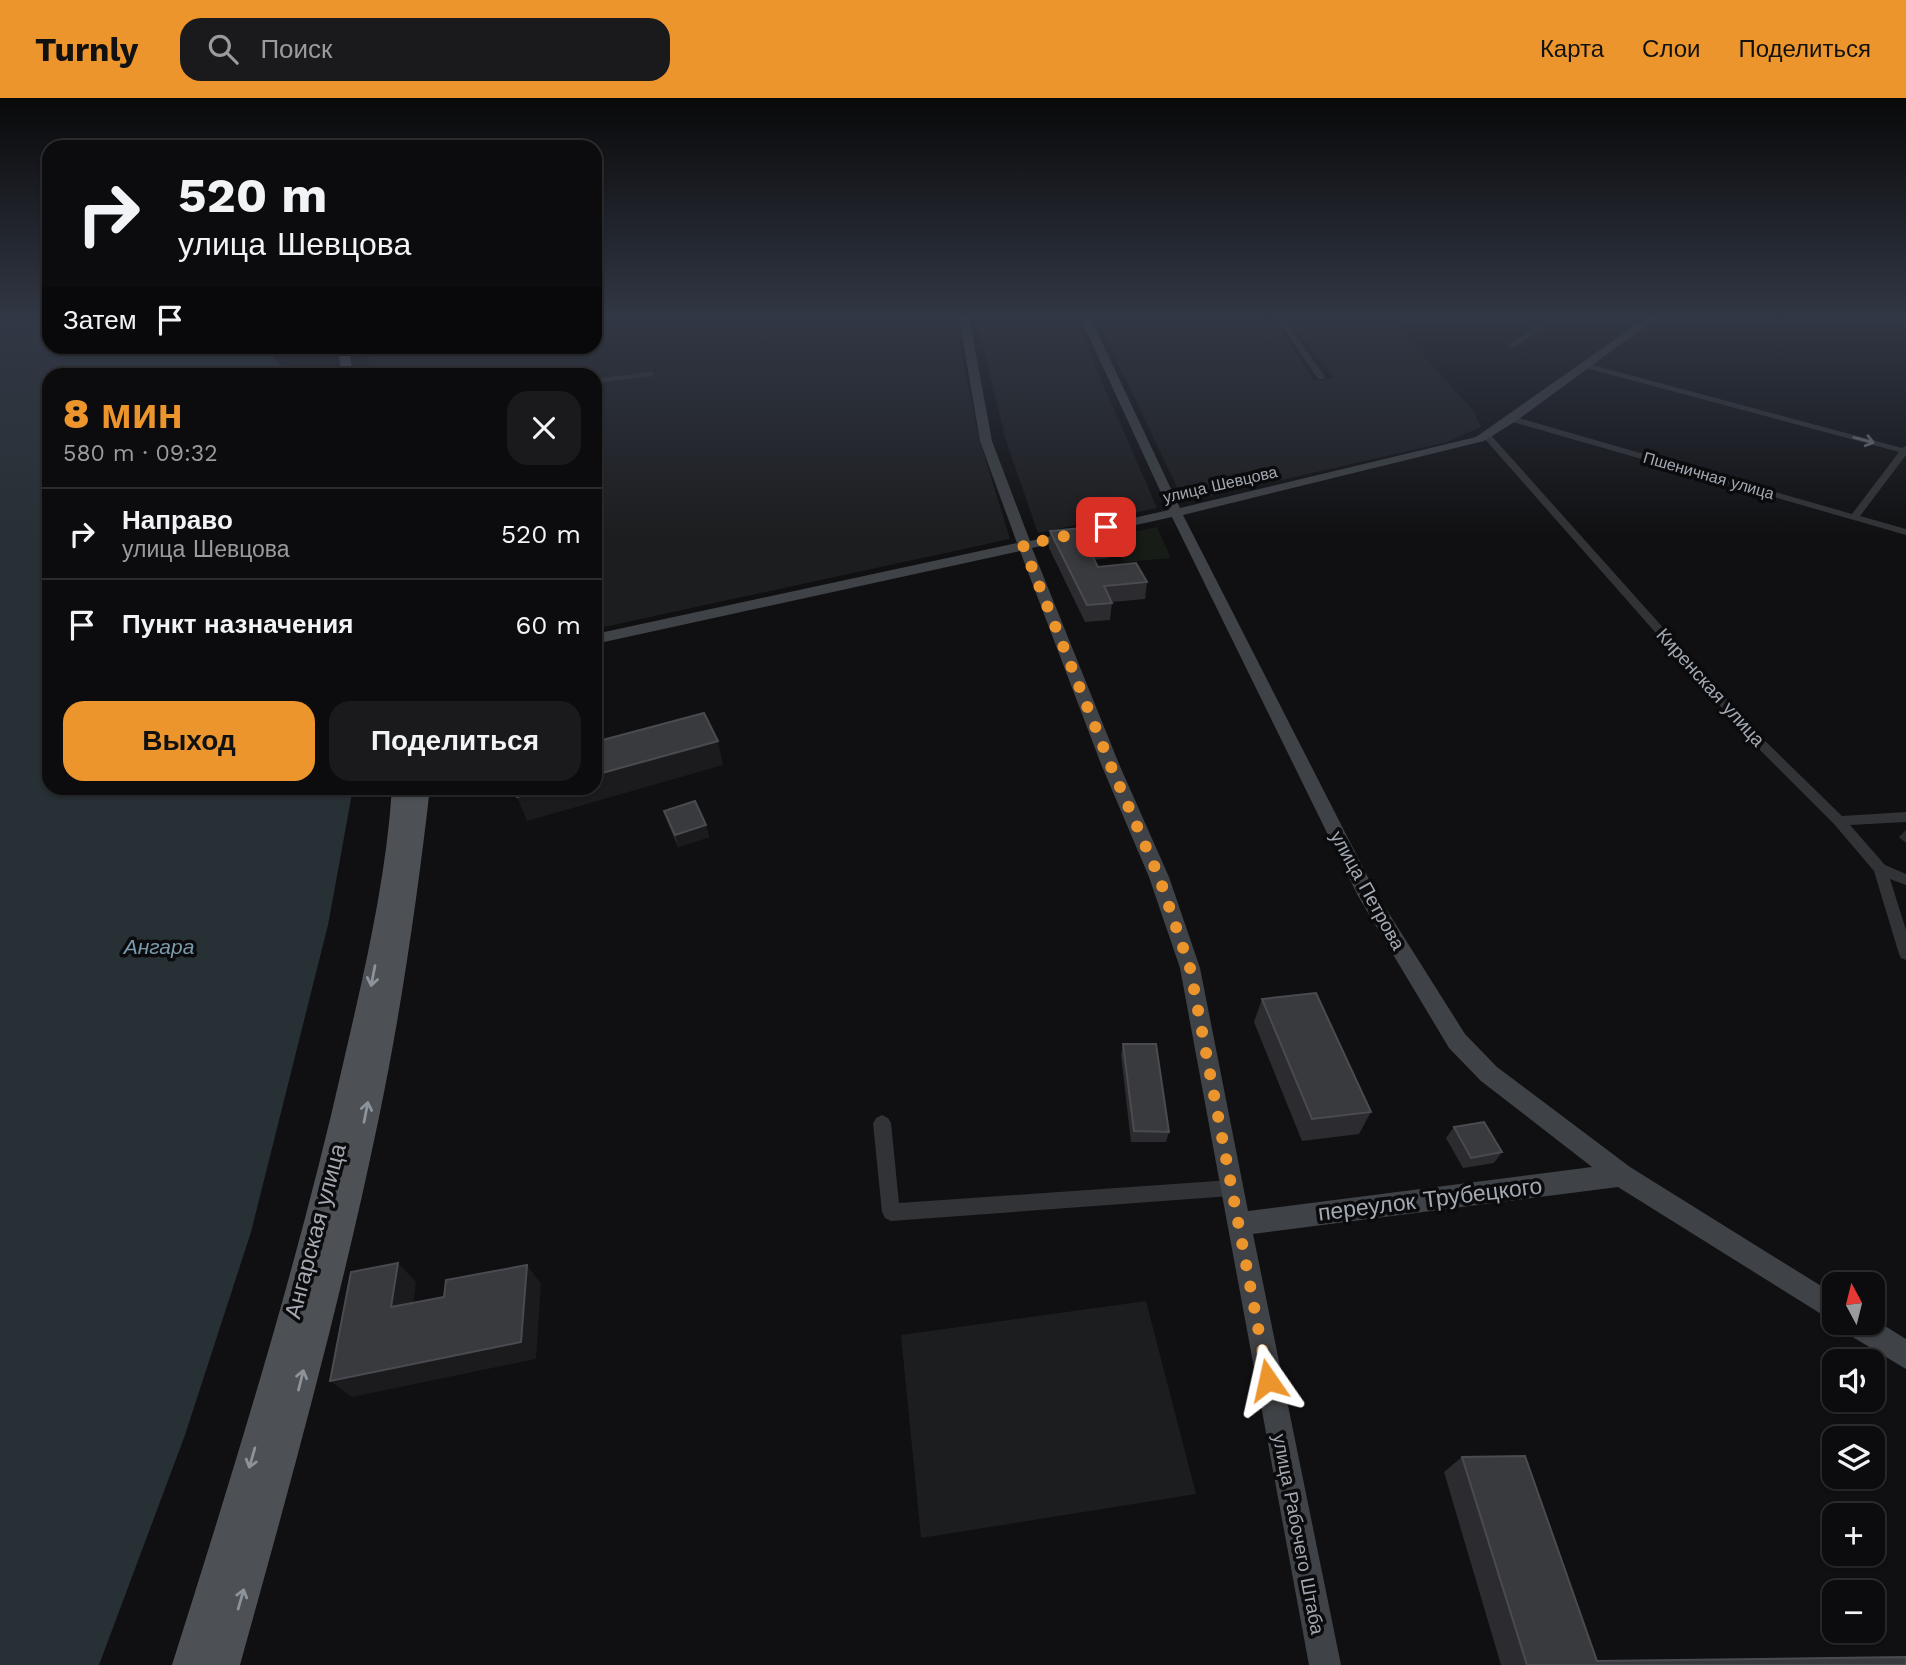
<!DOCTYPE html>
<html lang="ru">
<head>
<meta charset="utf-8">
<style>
  :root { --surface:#0c0c0e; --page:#1a1a1c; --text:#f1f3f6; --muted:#9a9b9e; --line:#2c2c2e; --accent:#ed952d }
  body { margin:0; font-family:"Work Sans",sans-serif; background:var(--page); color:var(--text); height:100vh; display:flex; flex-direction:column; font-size:26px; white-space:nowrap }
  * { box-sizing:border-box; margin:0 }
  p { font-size:23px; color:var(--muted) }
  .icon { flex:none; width:38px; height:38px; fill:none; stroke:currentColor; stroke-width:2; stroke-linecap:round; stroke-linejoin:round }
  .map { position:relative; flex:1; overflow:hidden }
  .sheet { position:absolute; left:42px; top:270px; width:560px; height:427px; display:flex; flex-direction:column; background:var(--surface); border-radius:21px; box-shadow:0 2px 5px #0004,0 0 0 2px var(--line) }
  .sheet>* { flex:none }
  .top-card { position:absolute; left:42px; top:42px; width:560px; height:214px; border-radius:21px; box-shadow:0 2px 5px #0004,0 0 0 2px var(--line); background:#0c0c0e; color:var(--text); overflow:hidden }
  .needle { width:46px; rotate:353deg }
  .tools { position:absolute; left:1822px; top:1174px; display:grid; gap:14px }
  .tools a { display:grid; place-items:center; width:63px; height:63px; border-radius:14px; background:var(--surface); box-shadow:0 2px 5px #0004,0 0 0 2px var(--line); font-size:35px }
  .pin { position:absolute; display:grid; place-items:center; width:60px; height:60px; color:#fff; margin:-30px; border-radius:14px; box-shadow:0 4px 10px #0006 }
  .me { position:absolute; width:77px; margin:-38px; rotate:349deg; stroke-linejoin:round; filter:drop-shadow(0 0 5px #0008) }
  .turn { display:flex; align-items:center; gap:24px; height:147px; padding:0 21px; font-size:32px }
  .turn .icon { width:91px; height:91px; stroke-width:2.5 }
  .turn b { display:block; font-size:49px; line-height:60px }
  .then { display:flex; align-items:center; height:66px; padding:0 21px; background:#0003; gap:14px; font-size:26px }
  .round { display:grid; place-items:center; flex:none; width:74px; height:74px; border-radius:21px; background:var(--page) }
  .summary { display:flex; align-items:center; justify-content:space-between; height:119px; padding:0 21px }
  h1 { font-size:42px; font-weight:800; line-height:52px; color:var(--accent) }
  .cta { display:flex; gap:14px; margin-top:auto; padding:14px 21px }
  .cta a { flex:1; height:80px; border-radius:21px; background:var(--accent); color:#111; font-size:28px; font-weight:800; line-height:80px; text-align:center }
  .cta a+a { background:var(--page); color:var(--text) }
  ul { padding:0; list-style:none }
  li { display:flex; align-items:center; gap:21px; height:91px; padding:0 21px; border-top:2px solid var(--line) }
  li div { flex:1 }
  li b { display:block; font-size:26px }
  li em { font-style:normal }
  header { display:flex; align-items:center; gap:42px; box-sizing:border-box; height:98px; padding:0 35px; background:var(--accent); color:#111 }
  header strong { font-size:33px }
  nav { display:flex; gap:38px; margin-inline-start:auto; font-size:24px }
  .search { width:490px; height:63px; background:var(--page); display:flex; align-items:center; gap:18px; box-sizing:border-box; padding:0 24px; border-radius:21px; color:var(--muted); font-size:26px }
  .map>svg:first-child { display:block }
  .built { fill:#1c1d1f }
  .green { fill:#171c17 }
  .water { fill:#273035 }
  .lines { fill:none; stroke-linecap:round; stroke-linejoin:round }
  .street { fill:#313336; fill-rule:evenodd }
  .secondary { fill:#3f4246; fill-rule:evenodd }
  .primary { fill:#4d5055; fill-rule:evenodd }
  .wall { fill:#2c2c30 }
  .shaded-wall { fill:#1b1b1e }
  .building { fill:#393a3e; stroke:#494b50; stroke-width:2 }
  .oneway { stroke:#6f747a }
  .oneway2 { stroke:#8d939b }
  .route { stroke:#ed952d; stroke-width:12; stroke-dasharray:0 21.6 }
  .labels { text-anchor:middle; stroke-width:7; stroke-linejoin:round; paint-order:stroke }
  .far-street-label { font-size:16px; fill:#a2a9b2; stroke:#0b0b0d }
  .street-label { font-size:19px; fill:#a2a9b2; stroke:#0b0b0d }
  .water-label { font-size:21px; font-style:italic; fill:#799bad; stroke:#0b0b0d }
  .near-street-label { font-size:23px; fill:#a2a9b2; stroke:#0b0b0d }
</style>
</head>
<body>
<header>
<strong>Turnly</strong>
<div class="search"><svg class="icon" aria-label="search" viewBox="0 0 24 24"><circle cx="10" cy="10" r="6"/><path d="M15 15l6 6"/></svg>Поиск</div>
<nav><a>Карта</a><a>Слои</a><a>Поделиться</a></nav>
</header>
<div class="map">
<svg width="1906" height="1567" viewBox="0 0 1906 1567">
  <rect width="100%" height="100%" fill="#101012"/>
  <!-- built -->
  <path class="built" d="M595,219H954L980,344L1010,441L595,531V276H371L367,259L425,249L595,248Z
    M976,219H1074L1157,410L1038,435L1006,343Z
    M1390,221L1473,312L1481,329L1448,344L1184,404L1099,225L1274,223L1313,281L1322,283L1334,279L1288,223Z
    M1146,1203L1196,1396L921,1440L901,1237Z"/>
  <!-- green -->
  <path class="green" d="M1157,429L1171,460L1124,464L1109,439Z"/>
  <!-- water -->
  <path class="water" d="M0,219H49V248L310,249L308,254C295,258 286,247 272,253L274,260L290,276H49V690H353L328,827L251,1134L185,1337L99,1567H0Z"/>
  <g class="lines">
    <!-- street -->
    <path class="street" d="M1276,219H1283L1325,279L1324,281H1318Z
      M1551,219H1559L1515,249L1508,247Z
      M1869,219H1882L1906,225V229Z
      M1585,265L1902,350L1906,348V357L1860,418L1906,431V437L1509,323V319H1515L1852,416L1899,354L1582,269L1581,267Z
      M650,274H653V278L595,285V281Z
      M1483,335H1489L1760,638L1842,718L1906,714V724L1850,727L1885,767L1906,776V787L1890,781L1906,832V862L1901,860L1899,856L1874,773L1834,726L1752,644L1483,339Z
      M882,1017L888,1020L891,1025L899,1105L1231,1082L1237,1084L1240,1090L1237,1096L1231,1098L891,1123L885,1120L882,1114L873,1025L876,1020Z"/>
    <!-- secondary -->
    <path class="secondary" d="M959,219H969L992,343L1030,443L1169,412L1080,219H1090L1180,410L1476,339L1647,219H1658L1516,323L1484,343L1183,417L1376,795L1465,936L1497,969L1630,1069L1834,1196V1224L1618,1089L1253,1136L1341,1567H1309L1180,870L1149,779L1101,666L1020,453L595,546V536L1017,445L980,343ZM1172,419L1358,798L1449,950L1481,983L1592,1069L1248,1113L1200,870L1169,779L1119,666L1032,450Z
      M1872,1220L1906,1241V1271L1846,1235L1843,1225H1872Z"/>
    <!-- primary -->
    <path class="primary" d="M337,248H348L353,276H342Z
      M392,690H430C417,802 401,914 378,1024C340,1207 290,1387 240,1567H172C235,1368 297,1169 343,966C364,875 386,783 392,690Z"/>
  </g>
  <!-- wall -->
  <path class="wall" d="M1050,433L1111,443L1109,460L1094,462L1098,469L1147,484L1145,501L1112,504L1110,522L1085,524L1049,450Z
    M664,713L706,727L709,739L678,749L668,725Z
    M1906,732V745L1899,739Z
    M1262,901L1371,1014L1359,1036L1302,1043L1254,924Z
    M1123,946L1169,1034L1166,1044H1131L1121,957Z
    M1454,1029L1502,1054L1494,1065L1463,1070L1446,1040Z
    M1462,1359L1597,1563L1906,1567H1501L1444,1374Z"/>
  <!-- shaded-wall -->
  <path class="shaded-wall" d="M718,643L723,667L527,723L517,699L550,690H595V677Z
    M706,727L709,739L678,749L675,737Z
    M398,1165L416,1184L410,1228L391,1209Z
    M527,1167L541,1186L536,1261L352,1299L330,1283Z"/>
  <!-- building -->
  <path class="building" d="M1103,428L1111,443L1086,446L1098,469L1136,465L1147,484L1104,488L1112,505L1087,507L1050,433Z
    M704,615L718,643L595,677V644Z
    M514,690H550L517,699Z
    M695,703L706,727L675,737L664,713Z
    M1316,895L1371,1014L1312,1021L1262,901Z
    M1123,946H1156L1169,1034L1134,1033Z
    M1484,1024L1502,1054L1471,1060L1454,1029Z
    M398,1165L391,1209L444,1199L446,1182L527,1167L521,1244L330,1283L351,1174Z
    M1525,1358L1597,1563L1906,1559V1567H1527L1462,1359Z"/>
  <!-- one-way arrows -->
  <defs><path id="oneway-shaft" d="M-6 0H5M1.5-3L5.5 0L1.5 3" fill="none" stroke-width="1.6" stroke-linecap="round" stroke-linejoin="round" transform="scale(1.75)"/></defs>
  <use class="oneway" href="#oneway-shaft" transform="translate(1864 342) rotate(15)"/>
  <g class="oneway2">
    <use href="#oneway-shaft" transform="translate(373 878) rotate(101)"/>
    <use href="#oneway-shaft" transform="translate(366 1014) rotate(-79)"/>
    <use href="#oneway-shaft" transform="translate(301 1282) rotate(-76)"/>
    <use href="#oneway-shaft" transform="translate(252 1360) rotate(106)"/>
    <use href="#oneway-shaft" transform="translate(241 1501) rotate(-74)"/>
  </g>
  <!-- sky -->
  <linearGradient id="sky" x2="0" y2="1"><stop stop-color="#09090a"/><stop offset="0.5" stop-color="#313744"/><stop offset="1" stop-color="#313744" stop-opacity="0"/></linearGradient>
  <rect width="1906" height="439" fill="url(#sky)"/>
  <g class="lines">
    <!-- route -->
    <path class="route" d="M1106,429L1023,447L1110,666L1159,779L1190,870L1268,1282"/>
  </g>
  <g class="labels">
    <!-- far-street labels -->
    <g class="far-street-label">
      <text transform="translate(1709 377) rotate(16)" y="6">Пшеничная улица</text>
      <text transform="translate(1220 386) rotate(-13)" y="6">улица Шевцова</text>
    </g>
    <!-- street labels -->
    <g class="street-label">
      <text transform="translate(1711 589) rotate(48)" y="7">Киренская улица</text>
      <text transform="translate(1368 792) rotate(61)" y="7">улица Петрова</text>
      <text transform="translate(1299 1436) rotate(79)" y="7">улица Рабочего Штаба</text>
    </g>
    <!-- water labels -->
    <g class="water-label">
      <text x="159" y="856">Ангара</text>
    </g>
    <!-- near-street labels -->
    <g class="near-street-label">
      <text transform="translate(1430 1101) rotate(-7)" y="8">переулок Трубецкого</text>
      <text transform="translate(315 1133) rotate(-75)" y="8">Ангарская улица</text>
    </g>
  </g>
</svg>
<div class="tools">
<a><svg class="needle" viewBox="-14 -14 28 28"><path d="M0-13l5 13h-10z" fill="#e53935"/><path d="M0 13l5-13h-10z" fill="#9a9b9e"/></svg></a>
<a><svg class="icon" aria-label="sound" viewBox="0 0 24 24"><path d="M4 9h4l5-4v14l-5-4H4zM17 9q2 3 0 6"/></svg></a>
<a><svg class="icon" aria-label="layers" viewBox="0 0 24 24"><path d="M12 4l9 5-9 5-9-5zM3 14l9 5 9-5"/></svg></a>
<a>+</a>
<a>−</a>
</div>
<div class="pin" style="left:1106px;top:429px;background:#d93025"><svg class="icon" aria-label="arrive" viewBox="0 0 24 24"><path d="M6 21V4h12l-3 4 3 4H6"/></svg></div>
<svg class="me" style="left:1268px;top:1282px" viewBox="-20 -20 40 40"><path d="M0-17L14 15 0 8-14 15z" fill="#ed952d" stroke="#fff" stroke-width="4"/></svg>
<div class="top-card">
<div class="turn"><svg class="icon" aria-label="right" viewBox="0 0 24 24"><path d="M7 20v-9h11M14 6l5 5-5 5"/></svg><div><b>520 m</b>улица Шевцова</div></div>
<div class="then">Затем<svg class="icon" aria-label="arrive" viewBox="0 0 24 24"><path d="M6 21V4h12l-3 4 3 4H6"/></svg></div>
</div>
<section class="sheet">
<div class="summary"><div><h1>8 мин</h1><p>580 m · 09:32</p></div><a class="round"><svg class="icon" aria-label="close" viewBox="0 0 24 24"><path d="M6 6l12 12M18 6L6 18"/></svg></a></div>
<ul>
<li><svg class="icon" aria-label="right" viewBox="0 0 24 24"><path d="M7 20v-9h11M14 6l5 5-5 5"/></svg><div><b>Направо</b><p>улица Шевцова</p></div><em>520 m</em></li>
<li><svg class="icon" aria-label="arrive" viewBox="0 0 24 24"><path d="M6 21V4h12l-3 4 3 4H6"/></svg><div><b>Пункт назначения</b></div><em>60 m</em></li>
</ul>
<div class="cta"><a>Выход</a><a>Поделиться</a></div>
</section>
</div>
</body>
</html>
